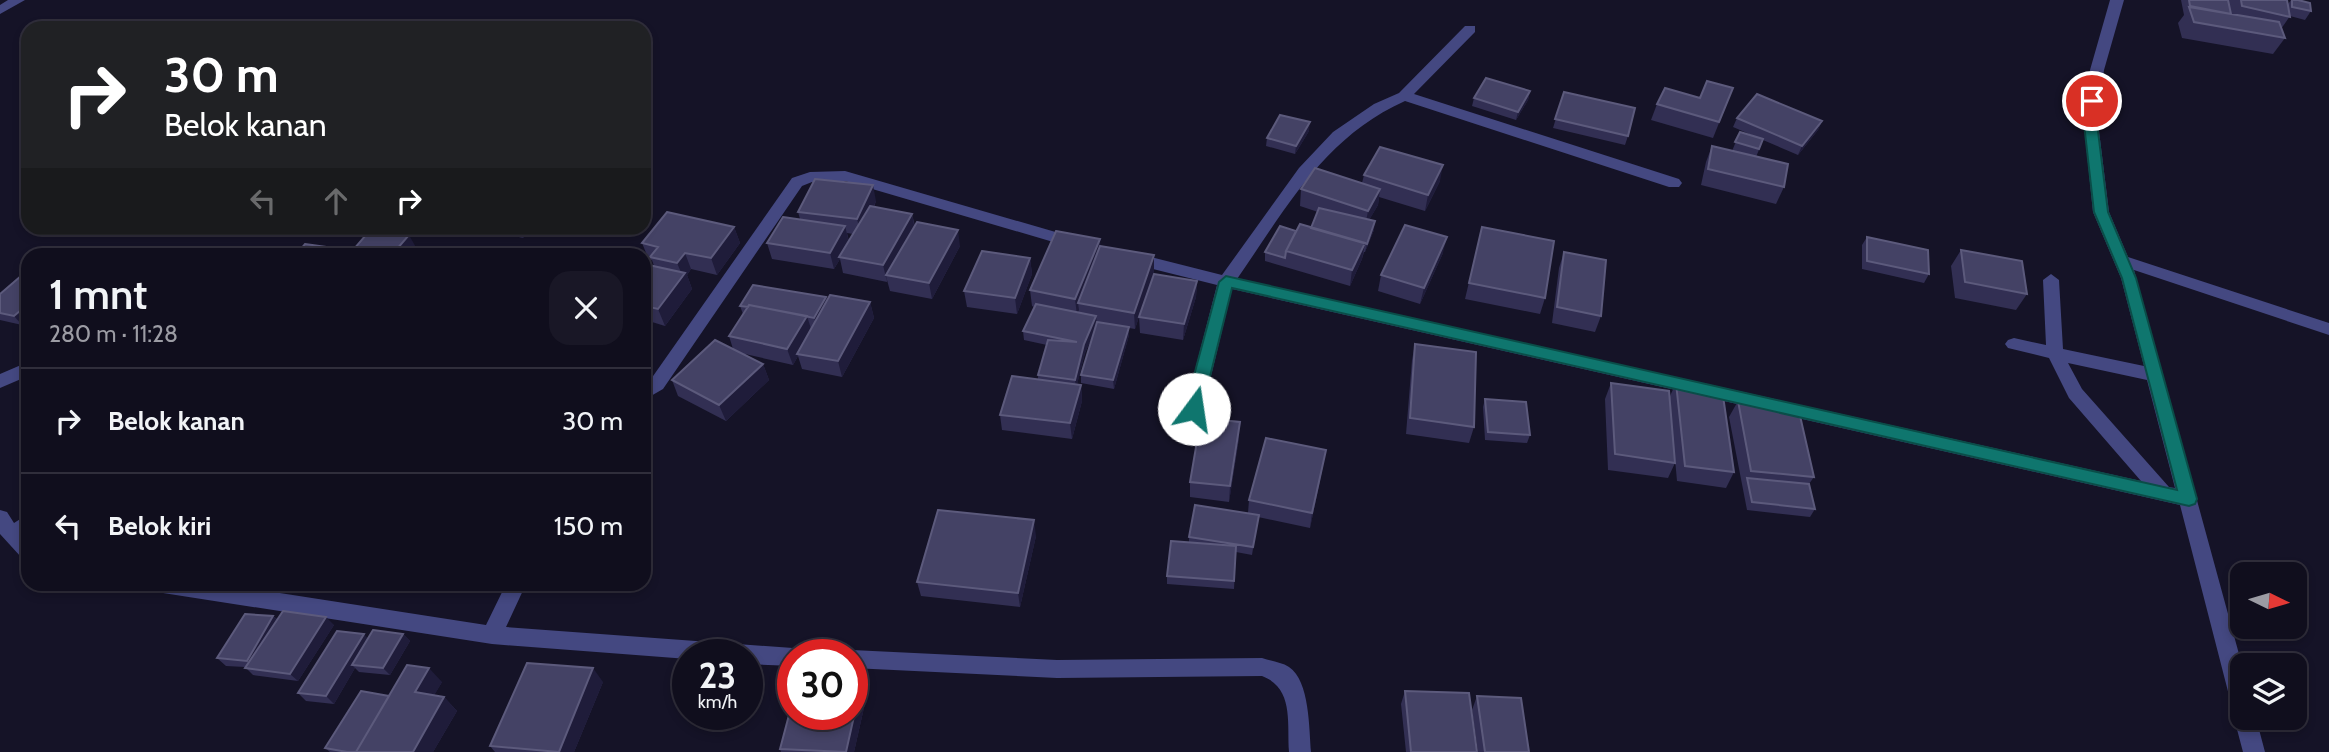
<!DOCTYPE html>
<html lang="id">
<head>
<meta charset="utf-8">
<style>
  :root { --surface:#100e1d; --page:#191726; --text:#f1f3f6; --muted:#9c9ca4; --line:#302e3b }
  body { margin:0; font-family:Cabin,sans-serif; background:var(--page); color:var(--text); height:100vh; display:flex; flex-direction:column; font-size:26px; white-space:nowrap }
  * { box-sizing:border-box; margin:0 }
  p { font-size:23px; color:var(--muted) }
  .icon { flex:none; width:38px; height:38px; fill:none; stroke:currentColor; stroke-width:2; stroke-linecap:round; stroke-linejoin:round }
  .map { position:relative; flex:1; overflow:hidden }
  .drawer { position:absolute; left:21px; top:248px; width:630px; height:343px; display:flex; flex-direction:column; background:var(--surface); border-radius:21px; box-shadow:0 4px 10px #0003,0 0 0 2px var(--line) }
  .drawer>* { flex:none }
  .banner { position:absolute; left:21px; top:21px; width:630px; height:214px; border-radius:21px; box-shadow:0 4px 10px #0003,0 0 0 2px var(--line); background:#202124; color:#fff; overflow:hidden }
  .needle { width:46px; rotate:95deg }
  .controls { position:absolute; left:2230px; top:562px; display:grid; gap:14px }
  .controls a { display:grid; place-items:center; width:77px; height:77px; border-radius:14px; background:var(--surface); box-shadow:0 4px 10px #0003,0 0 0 2px var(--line); font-size:35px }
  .speed { position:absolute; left:672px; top:639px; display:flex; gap:14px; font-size:35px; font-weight:700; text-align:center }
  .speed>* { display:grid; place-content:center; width:91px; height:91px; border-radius:50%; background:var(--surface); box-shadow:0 4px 10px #0003,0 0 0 2px var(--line); line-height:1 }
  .speed small { font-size:18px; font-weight:400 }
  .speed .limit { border:10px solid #d22; background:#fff; color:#111 }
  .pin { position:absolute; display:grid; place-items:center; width:60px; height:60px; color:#fff; margin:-30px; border:4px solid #fff; border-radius:50%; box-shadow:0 2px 7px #0007 }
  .me { position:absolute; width:77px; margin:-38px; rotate:14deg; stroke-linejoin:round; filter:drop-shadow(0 0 5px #0008) }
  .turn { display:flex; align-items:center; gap:24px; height:147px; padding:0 28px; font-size:32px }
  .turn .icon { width:91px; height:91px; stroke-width:2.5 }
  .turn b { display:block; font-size:49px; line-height:60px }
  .lanes { display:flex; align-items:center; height:66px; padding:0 28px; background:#0003; justify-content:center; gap:35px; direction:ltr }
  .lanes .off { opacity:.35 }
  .round { display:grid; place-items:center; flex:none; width:74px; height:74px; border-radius:21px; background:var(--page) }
  .head { display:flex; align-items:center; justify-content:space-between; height:119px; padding:0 28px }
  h1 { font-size:42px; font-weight:600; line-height:52px }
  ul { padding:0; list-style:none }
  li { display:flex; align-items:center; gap:21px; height:105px; padding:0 28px; border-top:2px solid var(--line) }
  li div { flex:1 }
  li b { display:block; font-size:26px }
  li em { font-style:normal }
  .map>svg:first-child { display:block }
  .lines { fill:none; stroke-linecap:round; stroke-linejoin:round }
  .minor { fill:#444881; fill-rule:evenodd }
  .wall { fill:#322f53; fill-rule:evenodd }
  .shaded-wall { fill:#1f1c3a }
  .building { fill:#444265; stroke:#5c5a7c; stroke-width:2 }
  .route { fill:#0f766e; stroke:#0a4d48; stroke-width:2 }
</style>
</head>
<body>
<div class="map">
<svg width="2329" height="752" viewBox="0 0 2329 752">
  <rect width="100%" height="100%" fill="#151327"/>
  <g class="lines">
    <!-- minor -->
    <path class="minor" d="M8,0H25L0,14V5Z
      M2110,0H2124L2104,70L2097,115L2109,212L2128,257L2329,323V335L2134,270L2242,665V718H2256L2265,752H2243L2234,718L2237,711L2231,703L2180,505L1232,289L1203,409L1200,414H1188L1185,409L1217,285L1125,262L1123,258L1131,252L1222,275L1299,168L1333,132L1374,104L1399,93L1465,26H1475V32L1414,94L1679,179L1682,183L1679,187H1669L1405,101C1324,137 1285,210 1237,279L2141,481L2069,398L2049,358L2008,348L2005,344L2008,340L2014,338L2046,345L2043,280L2051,274L2059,280L2063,349L2144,366L2121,278L2093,212L2083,115L2090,70ZM2068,363L2147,380L2175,488L2169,487L2082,389Z
      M845,171L1083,240L1085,244L1077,249L845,181L812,182L802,186L663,389L644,400V384L651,379L792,178L810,172Z
      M28,362V376L0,388V374Z
      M0,510L7,512L14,523L28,514V534L25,536L28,539V559L21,557L0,534Z
      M153,584H222L486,625L506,584H526L506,627L793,648L800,650L802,654H793V666L747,664V654H688V659L492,644L163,593L156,590Z
      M852,650L1057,660L1262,658C1270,661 1281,662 1289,667C1310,681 1309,729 1311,752H1289C1287,723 1294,688 1262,676L1057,678L852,668V654H844Z"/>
  </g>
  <!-- wall -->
  <path class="wall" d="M2181,0H2287L2288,4L2291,0H2298L2311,11L2305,20L2290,16L2281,29L2285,38L2273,54L2182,38L2178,23L2184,15Z
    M1733,88L1713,138L1651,120L1657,104L1700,98Z
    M1530,91L1528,100L1516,120L1472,106L1474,98Z
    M1564,92L1628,136L1625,145L1553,128Z
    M1737,118L1822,121L1818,130L1798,155L1763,140L1756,157L1784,187L1776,204L1701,185L1706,162L1712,146L1732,151L1740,132L1761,139L1733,127Z
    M1309,131L1295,154L1266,146L1267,138Z
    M1364,175L1440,181L1425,211L1379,197L1378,205L1369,220L1374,230L1365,252H1364L1362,259L1350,286L1265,261V252L1296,231L1311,228L1318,212L1300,206L1301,189L1362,183Z
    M876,201L874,207L912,214L915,226L960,246L932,299L890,291L887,280V282L843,273L840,259L834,269L772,259L767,243L800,219L798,212ZM847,233L853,234L849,241Z
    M734,227L740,243L717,275L691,269L687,275L692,289L665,326L652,322L644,332V264L654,266L652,260H649L642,243Z
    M1482,227L1545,298L1540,314L1465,299Z
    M493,228H533L523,238L494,231Z
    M1867,237L1929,274L1924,283L1862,269V245Z
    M1100,239V246L1154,271L1135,329L1129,328V335L1114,389L1081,383V375L1096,327L1085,353L1077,384L1081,385L1082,401L1072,439L1002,430L1000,415L1038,379V375L1047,345L1024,340L1023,331L1034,307L1032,306L1030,290Z
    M1961,250L2027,294L2016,310L1955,298L1951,266Z
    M1564,252L1601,316L1595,332L1552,323L1559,268Z
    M1443,253L1420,304L1378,291L1381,275Z
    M1030,258L1032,274L1017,314L967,307L964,291Z
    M28,270V320L22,325L0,320V294Z
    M1197,281L1196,297L1183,340L1140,333L1139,317Z
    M826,297L827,301L870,302L874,318L842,377L802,369L798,356L793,365L745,354L763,364L769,380L726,421L678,396L672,380L733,349L729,336L743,314L740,306Z
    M1415,344L1474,427L1469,443L1406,434L1412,360Z
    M1611,383L1670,396L1676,383L1734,472L1726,488L1677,481L1675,459V463L1668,478L1608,470L1605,399Z
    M1485,399L1530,435L1527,443L1485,440L1483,407Z
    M1738,401L1814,477L1809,484L1815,509L1810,517L1747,510L1729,417Z
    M1239,438L1229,502L1190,497V482Z
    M1323,466L1310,528L1258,517L1252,555L1236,552L1234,589L1167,584V576L1189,543V537L1248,513L1249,500Z
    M1036,536L1020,607L921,596L917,582Z
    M273,616L277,619L334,625L298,681L253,675L245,667L226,666L217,658Z
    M403,634L410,641L390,675L359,672L355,668L334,704L306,701L298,693Z
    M870,681L854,752H781L780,749Z
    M442,682L434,695L444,697L457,711L433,752H330L325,748L389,696Z
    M603,682L574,752H495L490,746Z
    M1405,691L1477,752H1406L1401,704Z
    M1477,696L1529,752H1478L1472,710Z"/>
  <!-- shaded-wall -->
  <path class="shaded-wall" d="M1530,91L1528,100L1516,120L1518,112Z
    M1822,121L1818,130L1798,155L1802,146Z
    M1310,122L1309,131L1295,154L1296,146Z
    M1443,165L1440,181L1425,211L1428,195Z
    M873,185L876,201L861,235L857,219Z
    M1380,189L1378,205L1365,227L1368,211Z
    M912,214L915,230L886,275L887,282L883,265Z
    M1375,221L1374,230L1365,252L1367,244Z
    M845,226L849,242L839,257L840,259L834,269L830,253Z
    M734,227L740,243L717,275L711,258Z
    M521,228H533L523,238L519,230Z
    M958,230L960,246L932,299L929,283Z
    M409,235L418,251L415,256H391Z
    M1447,237L1443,253L1420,304L1424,288Z
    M1100,239L1101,255L1078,303L1079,310L1077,315L1075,299Z
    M1365,243L1362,259L1350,286L1352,270Z
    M685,253L691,269L687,275L692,289L665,326L658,309L683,277L677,263Z
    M1154,255V271L1135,329L1134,313Z
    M1030,258L1032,274L1017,314L1015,298Z
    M1197,281L1196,297L1183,340L1184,324Z
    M826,297L828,306L817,327L814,318Z
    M870,302L874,318L842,377L838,361Z
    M28,304V320L22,325L14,316Z
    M645,306L652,322L644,332V307Z
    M807,316L812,332L797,354L798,356L793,365L787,349Z
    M1096,316L1097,325L1085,353L1076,389L1075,380L1084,344Z
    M1129,327V335L1114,389L1113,380Z
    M763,364L769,380L726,421L719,405Z
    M1081,385L1082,401L1072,439L1070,423Z
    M1240,422L1239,438L1229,502L1230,486Z
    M1326,450L1323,466L1310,528L1312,513Z
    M1034,520L1036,536L1020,607L1018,593Z
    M273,616L281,623L255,668L247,661Z
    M326,617L334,625L298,681L290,674Z
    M364,634L371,642L352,665L355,668L334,704L326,696Z
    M403,634L410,641L390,675L383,668Z
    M865,667L870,681L854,752H846Z
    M429,668L442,682L428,706L415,692Z
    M593,668L603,682L574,752H559Z
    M444,697L457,711L433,752H413Z"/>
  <!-- building -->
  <path class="building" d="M2189,0H2228L2231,14L2190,6Z
    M2241,0H2287L2290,17L2242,6Z
    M2292,0H2298L2310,3L2311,11L2292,7Z
    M2189,7L2279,22L2285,38L2194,22Z
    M1486,78L1530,91L1518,112L1474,98Z
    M1707,81L1733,88L1719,122L1657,104L1665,88L1700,98Z
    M1564,92L1635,108L1628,136L1555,119Z
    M1757,94L1822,121L1802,146L1737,118Z
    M1280,115L1310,122L1296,146L1267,138Z
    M1740,132L1763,139L1759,149L1735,142Z
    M1712,146L1788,164L1784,187L1708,169Z
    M1380,147L1443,165L1428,195L1364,175Z
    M1315,168L1380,189L1368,211L1301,189Z
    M815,179L873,185L857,219L798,212Z
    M870,206L912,214L883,265L839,257Z
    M1319,208L1375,221L1367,244L1311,228Z
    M667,212L734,227L711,258L685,253L677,263L650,257L658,247L642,243Z
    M783,217L845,226L830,253L767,243Z
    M917,222L958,230L929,283L886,275Z
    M1300,224L1365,243L1352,270L1286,251Z
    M1405,225L1447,237L1424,288L1381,275Z
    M1280,226L1296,231L1286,251L1285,258L1265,252Z
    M1482,227L1554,241L1545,298L1469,283Z
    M371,229L409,235L391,256H348Z
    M1056,231L1100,239L1075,299L1030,290Z
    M1867,237L1928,250L1929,274L1867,261Z
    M305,244L348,250L343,256H295Z
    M1100,246L1154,255L1134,313L1078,303Z
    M438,248L475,256H431Z
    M1961,250L2022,261L2027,294L1965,282Z
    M982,251L1030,258L1015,298L964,291Z
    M1564,252L1606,260L1601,316L1557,307Z
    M644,264L685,273L658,309L645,306L644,307Z
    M28,270V304L14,316L0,313V294Z
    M1154,274L1197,281L1184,324L1139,317Z
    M753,285L826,297L814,318L749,305L748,307L740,306Z
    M830,295L870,302L838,361L797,354Z
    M1036,304L1096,316L1084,344L1075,380L1038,375L1048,340L1077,342L1023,331Z
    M749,305L807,316L787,349L729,336Z
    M1097,322L1129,327L1113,380L1081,375Z
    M715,340L763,364L719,405L672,380Z
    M1415,344L1476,352L1474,427L1410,418Z
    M1012,376L1081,385L1070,423L1000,415Z
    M1611,383L1669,391L1675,463L1615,454Z
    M1676,383L1722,389L1734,472L1685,466Z
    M1485,399L1526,402L1530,435L1488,432Z
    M1738,401L1798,407L1814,477L1751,471Z
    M1201,418L1240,422L1230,486L1190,482Z
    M1266,438L1326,450L1312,513L1249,500Z
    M1747,478L1809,484L1815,509L1752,502Z
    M1195,505L1259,515L1253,547L1189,537Z
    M938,510L1034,520L1018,593L917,582Z
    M1171,541L1236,546L1234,581L1167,576Z
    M283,611L326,617L290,674L245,668Z
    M245,614L273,616L247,661L217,658Z
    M373,630L403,634L383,668L352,665Z
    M337,631L364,634L326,696L298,693Z
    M527,663L593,668L559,752L490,746Z
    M407,665L429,668L415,692L444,697L413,752H356Z
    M852,666L865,667L846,752L780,749L793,700V714H852Z
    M361,691L389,696L356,752H347L325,748Z
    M1405,691L1469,693L1477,752H1411Z
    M1477,696L1521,698L1529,752H1485Z"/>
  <!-- route -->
  <path class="route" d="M2092,97L2098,101L2096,115L2108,212L2136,278L2197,499L2195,504L2189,506L1232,288L1202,409L1194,415L1185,409L1219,282L1226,276L2177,490L2122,278L2094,212L2083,115L2085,101Z"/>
</svg>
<div class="controls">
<a><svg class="needle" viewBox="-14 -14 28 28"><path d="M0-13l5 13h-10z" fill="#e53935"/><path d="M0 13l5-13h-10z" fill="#9c9ca4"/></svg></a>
<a><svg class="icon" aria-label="layers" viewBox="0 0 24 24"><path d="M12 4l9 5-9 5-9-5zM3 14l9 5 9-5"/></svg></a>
</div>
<div class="speed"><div>23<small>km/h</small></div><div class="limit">30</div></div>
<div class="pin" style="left:2092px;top:101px;background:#d93025"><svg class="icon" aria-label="arrive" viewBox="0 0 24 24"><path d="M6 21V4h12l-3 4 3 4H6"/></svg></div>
<svg class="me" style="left:1194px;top:409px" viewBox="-20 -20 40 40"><circle r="19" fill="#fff"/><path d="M0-13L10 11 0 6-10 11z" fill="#0f766e"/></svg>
<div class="banner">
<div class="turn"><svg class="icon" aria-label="right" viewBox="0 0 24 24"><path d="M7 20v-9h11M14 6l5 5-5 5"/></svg><div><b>30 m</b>Belok kanan</div></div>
<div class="lanes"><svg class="icon off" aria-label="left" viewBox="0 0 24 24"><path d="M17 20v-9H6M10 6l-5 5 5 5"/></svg><svg class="icon off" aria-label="ahead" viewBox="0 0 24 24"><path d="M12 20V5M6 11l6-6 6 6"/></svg><svg class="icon" aria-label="right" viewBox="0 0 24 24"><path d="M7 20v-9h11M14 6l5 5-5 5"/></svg></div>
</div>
<section class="drawer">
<div class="head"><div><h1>1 mnt</h1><p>280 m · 11:28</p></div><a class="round"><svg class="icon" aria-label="close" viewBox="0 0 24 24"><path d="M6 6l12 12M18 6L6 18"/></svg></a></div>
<ul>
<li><svg class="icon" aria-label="right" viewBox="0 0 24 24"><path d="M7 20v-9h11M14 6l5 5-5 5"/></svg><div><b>Belok kanan</b></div><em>30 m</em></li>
<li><svg class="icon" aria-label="left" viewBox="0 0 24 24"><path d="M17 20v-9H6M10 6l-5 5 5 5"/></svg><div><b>Belok kiri</b></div><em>150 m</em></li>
</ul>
</section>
</div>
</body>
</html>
